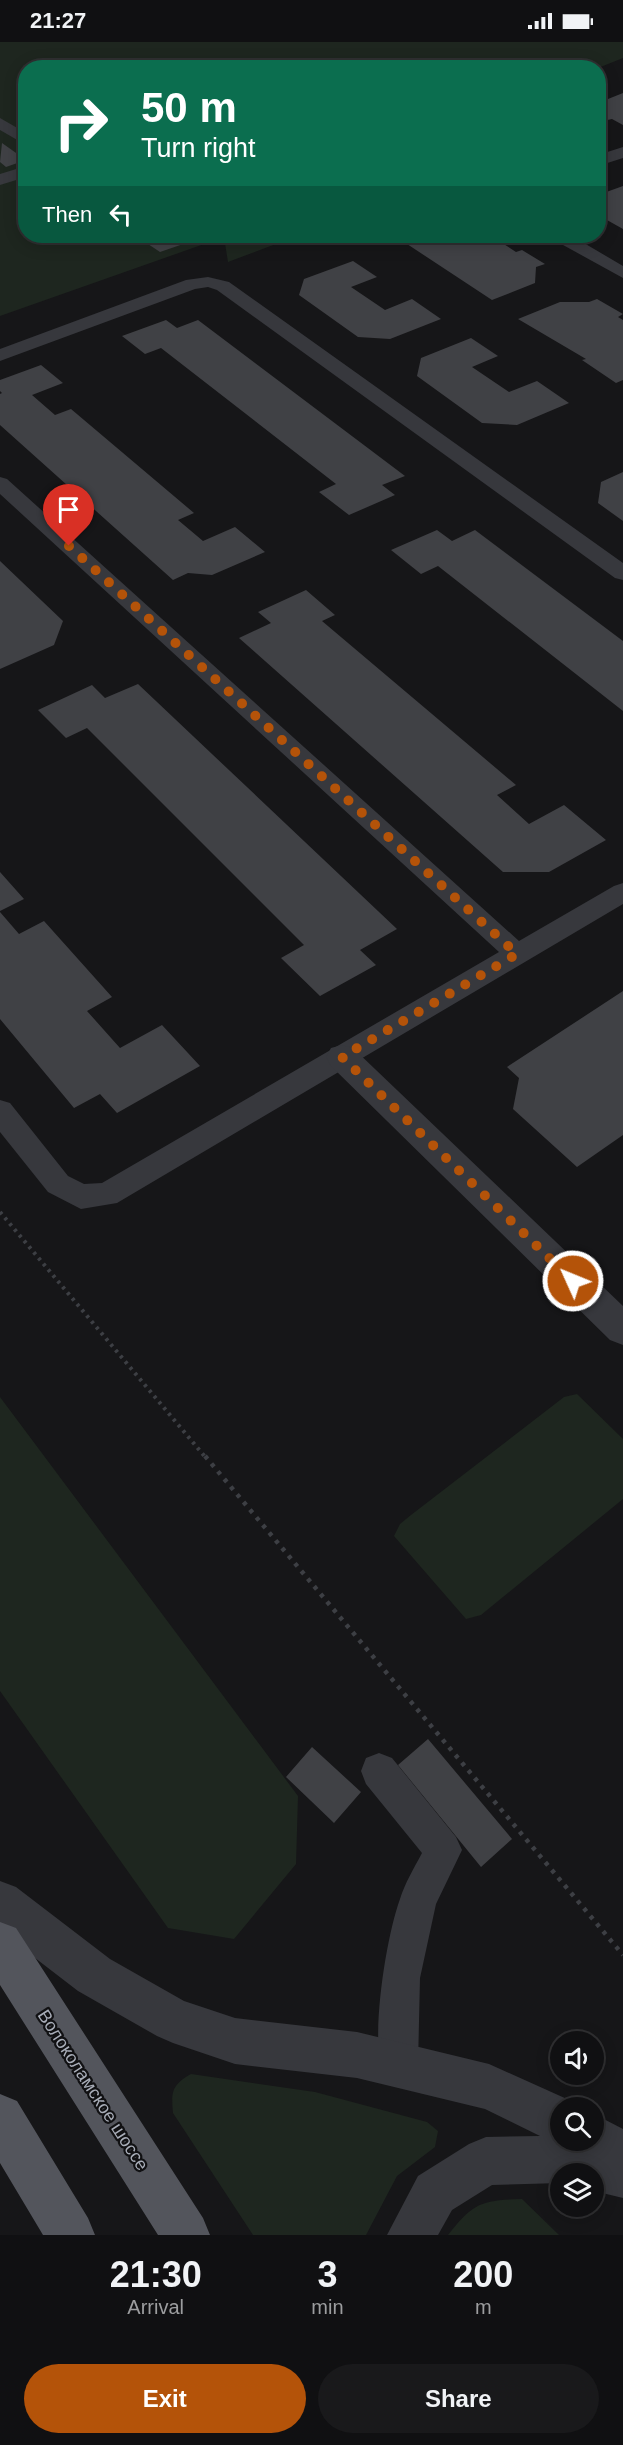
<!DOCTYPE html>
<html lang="en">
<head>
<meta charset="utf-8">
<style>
  :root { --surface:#101012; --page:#19191b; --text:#f1f3f6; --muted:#9c9d9f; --line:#303032; --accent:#b45309 }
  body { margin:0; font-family:Arial,sans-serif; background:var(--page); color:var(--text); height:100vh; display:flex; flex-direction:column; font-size:22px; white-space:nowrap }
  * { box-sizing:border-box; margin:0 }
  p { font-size:20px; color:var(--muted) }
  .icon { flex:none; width:33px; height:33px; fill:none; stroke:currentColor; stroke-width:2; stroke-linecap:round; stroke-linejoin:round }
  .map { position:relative; height:2193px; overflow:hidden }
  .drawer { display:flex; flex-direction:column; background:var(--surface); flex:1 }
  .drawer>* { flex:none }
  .hud { position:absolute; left:18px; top:18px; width:588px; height:183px; border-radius:24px; box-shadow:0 3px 15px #0003,0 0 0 2px var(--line); background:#0b6e4f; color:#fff; overflow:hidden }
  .buttons { position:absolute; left:550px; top:1989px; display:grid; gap:12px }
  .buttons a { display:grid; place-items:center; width:54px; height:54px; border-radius:50%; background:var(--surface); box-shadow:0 3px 15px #0003,0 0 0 2px var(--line); font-size:30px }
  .pin { position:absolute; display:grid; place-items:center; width:51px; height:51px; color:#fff; margin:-62px -26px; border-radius:50% 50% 50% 0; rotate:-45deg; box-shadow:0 0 6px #0007 }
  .pin .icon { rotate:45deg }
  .me { position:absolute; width:66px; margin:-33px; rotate:314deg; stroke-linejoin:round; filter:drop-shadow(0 0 4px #0008) }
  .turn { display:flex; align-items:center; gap:21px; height:126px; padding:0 24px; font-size:27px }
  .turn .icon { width:78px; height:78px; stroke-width:2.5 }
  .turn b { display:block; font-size:42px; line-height:51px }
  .then { display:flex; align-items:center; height:57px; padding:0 24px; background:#0003; gap:12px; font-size:22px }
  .eta { display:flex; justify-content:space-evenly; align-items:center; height:102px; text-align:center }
  .eta b { font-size:36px; font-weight:700; line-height:42px }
  .button { display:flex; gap:12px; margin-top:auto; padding:12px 24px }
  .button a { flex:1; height:69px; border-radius:36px; background:var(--accent); color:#fff; font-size:24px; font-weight:700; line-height:69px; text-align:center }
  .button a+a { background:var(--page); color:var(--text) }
  .status { display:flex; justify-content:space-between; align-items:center; height:42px; padding:0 30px; background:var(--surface); direction:ltr }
  .status svg { height:16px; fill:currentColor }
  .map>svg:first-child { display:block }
  .green { fill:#1e261f }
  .building { fill:#404145 }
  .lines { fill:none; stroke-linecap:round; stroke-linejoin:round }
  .path-far1 { stroke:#3d3f44; stroke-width:4; stroke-dasharray:3 4.5; stroke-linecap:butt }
  .path { stroke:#3d3f44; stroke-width:4.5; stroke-dasharray:4 6; stroke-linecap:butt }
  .lane { fill:#37383d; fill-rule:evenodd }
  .street { fill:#37383d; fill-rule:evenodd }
  .primary { fill:#53555c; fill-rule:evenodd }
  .route { stroke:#b45309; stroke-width:10; stroke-dasharray:0 18 }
  .labels { text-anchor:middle; stroke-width:4.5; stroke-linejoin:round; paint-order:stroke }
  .near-street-label { font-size:18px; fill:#a8adb8; stroke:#111113 }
</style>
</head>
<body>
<div class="status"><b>21:27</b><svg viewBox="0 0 49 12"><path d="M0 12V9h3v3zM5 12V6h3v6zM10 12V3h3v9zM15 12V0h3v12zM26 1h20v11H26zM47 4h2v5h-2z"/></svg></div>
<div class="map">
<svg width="623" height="2193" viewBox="0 0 623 2193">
  <rect width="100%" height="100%" fill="#161618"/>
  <!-- green -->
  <path class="green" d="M0,0H623V16L598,26H26V194H297L228,220L224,195L0,274Z
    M577,1352L623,1397V1457L481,1573L466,1577L394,1494L400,1482L411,1473L564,1355Z
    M0,1355L298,1754L296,1822L234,1897L168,1886L0,1649Z
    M191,2032L315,2050L427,2080L438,2089L435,2105L397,2134L366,2193H253L173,2071C171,2049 172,2043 191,2032Z
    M522,2157L559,2193H448C473,2161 481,2158 522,2157Z"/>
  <!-- building -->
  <path class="building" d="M623,51V83L612,77L598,80V57L603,59Z
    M2,101L26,118L6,125L0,120Z
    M623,144V187L598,173V153Z
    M136,194H184L192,199L160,210Z
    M424,194H499L505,197L499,199L516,210L522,208L545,222L536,225L535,241L492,258L404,200Z
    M353,219L377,235L351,245L385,268L412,257L441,277L390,297L358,295L299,253L304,237Z
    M597,257L623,272L618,275L623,278V338L616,341L582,318L586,317L518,277L560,260H589Z
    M166,278L177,286L198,278L405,434L382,443L395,453L349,473L319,450L336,442L161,306L145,312L122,294Z
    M471,296L498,314L472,325L509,350L537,339L569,361L517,383L482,381L417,334L421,316Z
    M41,323L63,341L32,353L55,373L71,367L194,471L178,478L203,499L235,485L265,510L212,533L188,531L173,538L0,383V352L2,351L0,349V338Z
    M623,430V479L598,461L601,440Z
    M437,488L452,499L475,488L623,599V669L438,524L421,532L391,508Z
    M0,519L63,579L54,603L0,627Z
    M306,548L335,573L322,579L516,743L497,753L529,782L564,763L606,798L549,830H503L239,596L271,581L258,570Z
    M138,642L397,887L360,908L376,923L320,954L281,916L304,903L87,686L66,696L38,668L92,643L105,656Z
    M0,830L24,857L0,869Z
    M0,870L19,892L44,879L112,955L87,969L120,1006L162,983L200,1024L117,1071L100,1052L74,1066L0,977Z
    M623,949V1093L577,1125L513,1067L519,1036L507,1025Z
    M428,1697L512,1797L481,1825L398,1723Z
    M312,1705L361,1750L334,1781L286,1735Z"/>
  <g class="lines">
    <!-- path-far1 -->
    <path class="path-far1" d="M0,1170L206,1416"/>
    <!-- path -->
    <path class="path" d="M205,1414L623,1913"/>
    <!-- lane -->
    <path class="lane" d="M0,76L26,91V103L0,88Z
      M623,105V116L598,124V113Z
      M26,124V135L0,143V132Z
      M551,194H572L623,224V236L554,198Z
      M208,235L229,240L623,521V538L615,536L217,248L208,245L195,247L0,319V307L186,238Z
      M0,435L7,437L519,899L614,844L623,841V862L117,1161L81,1167L48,1150L0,1090V1058L10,1061L68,1134L84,1142L102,1141L499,910L0,452Z
      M379,1711L392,1716L456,1795L462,1808L436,1862L420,1936L418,2023L412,2037L398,2043L384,2037C369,2001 386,1895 400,1857C405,1841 414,1826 422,1811L366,1742L361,1729L366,1716Z"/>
    <!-- street -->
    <path class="street" d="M342,1003L353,1006L623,1264V1303L610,1298L331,1024L326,1015L331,1006Z
      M0,1839L16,1845L110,1917L184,1959L235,1976L357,1990L489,2022L578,2062L579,2066H561V2098H594V2072L623,2087V2156L594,2149V2132H561V2141L492,2143L452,2168L438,2193H387L418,2134L469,2102L486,2095L540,2094L485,2067L357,2036L235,2022L173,2001L157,1994L78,1949L0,1889Z"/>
    <!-- primary -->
    <path class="primary" d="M0,1880L16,1886L203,2176L210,2193H158L0,1943Z
      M0,2052L17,2059L88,2176L95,2193H43L0,2121Z"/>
  </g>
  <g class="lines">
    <!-- route -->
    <path class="route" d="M69,504L517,912L342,1015L573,1239"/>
  </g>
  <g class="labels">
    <!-- near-street labels -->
    <g class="near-street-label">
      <text transform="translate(93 2048) rotate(57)" y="6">Волоколамское шоссе</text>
    </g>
  </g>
</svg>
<div class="buttons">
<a><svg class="icon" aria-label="sound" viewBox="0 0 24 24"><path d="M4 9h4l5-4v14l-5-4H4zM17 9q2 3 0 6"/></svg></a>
<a><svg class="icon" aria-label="search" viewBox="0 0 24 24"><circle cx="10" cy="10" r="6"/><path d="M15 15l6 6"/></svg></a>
<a><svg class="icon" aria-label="layers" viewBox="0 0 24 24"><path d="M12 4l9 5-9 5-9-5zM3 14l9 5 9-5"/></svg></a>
</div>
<div class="pin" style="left:69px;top:504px;background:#d93025"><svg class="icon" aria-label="arrive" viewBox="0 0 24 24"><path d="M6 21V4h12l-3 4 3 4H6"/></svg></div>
<svg class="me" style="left:573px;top:1239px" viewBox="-20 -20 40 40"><circle r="17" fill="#b45309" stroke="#fff" stroke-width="3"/><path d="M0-11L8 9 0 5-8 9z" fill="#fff"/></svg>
<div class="hud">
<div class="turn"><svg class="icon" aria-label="right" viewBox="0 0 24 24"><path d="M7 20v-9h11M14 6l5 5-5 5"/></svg><div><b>50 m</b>Turn right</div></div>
<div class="then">Then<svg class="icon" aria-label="left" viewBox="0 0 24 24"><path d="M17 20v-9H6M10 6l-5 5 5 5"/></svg></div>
</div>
</div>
<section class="drawer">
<div class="eta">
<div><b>21:30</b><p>Arrival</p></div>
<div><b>3</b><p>min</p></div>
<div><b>200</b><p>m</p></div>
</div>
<div class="button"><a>Exit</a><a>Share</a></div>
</section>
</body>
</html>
